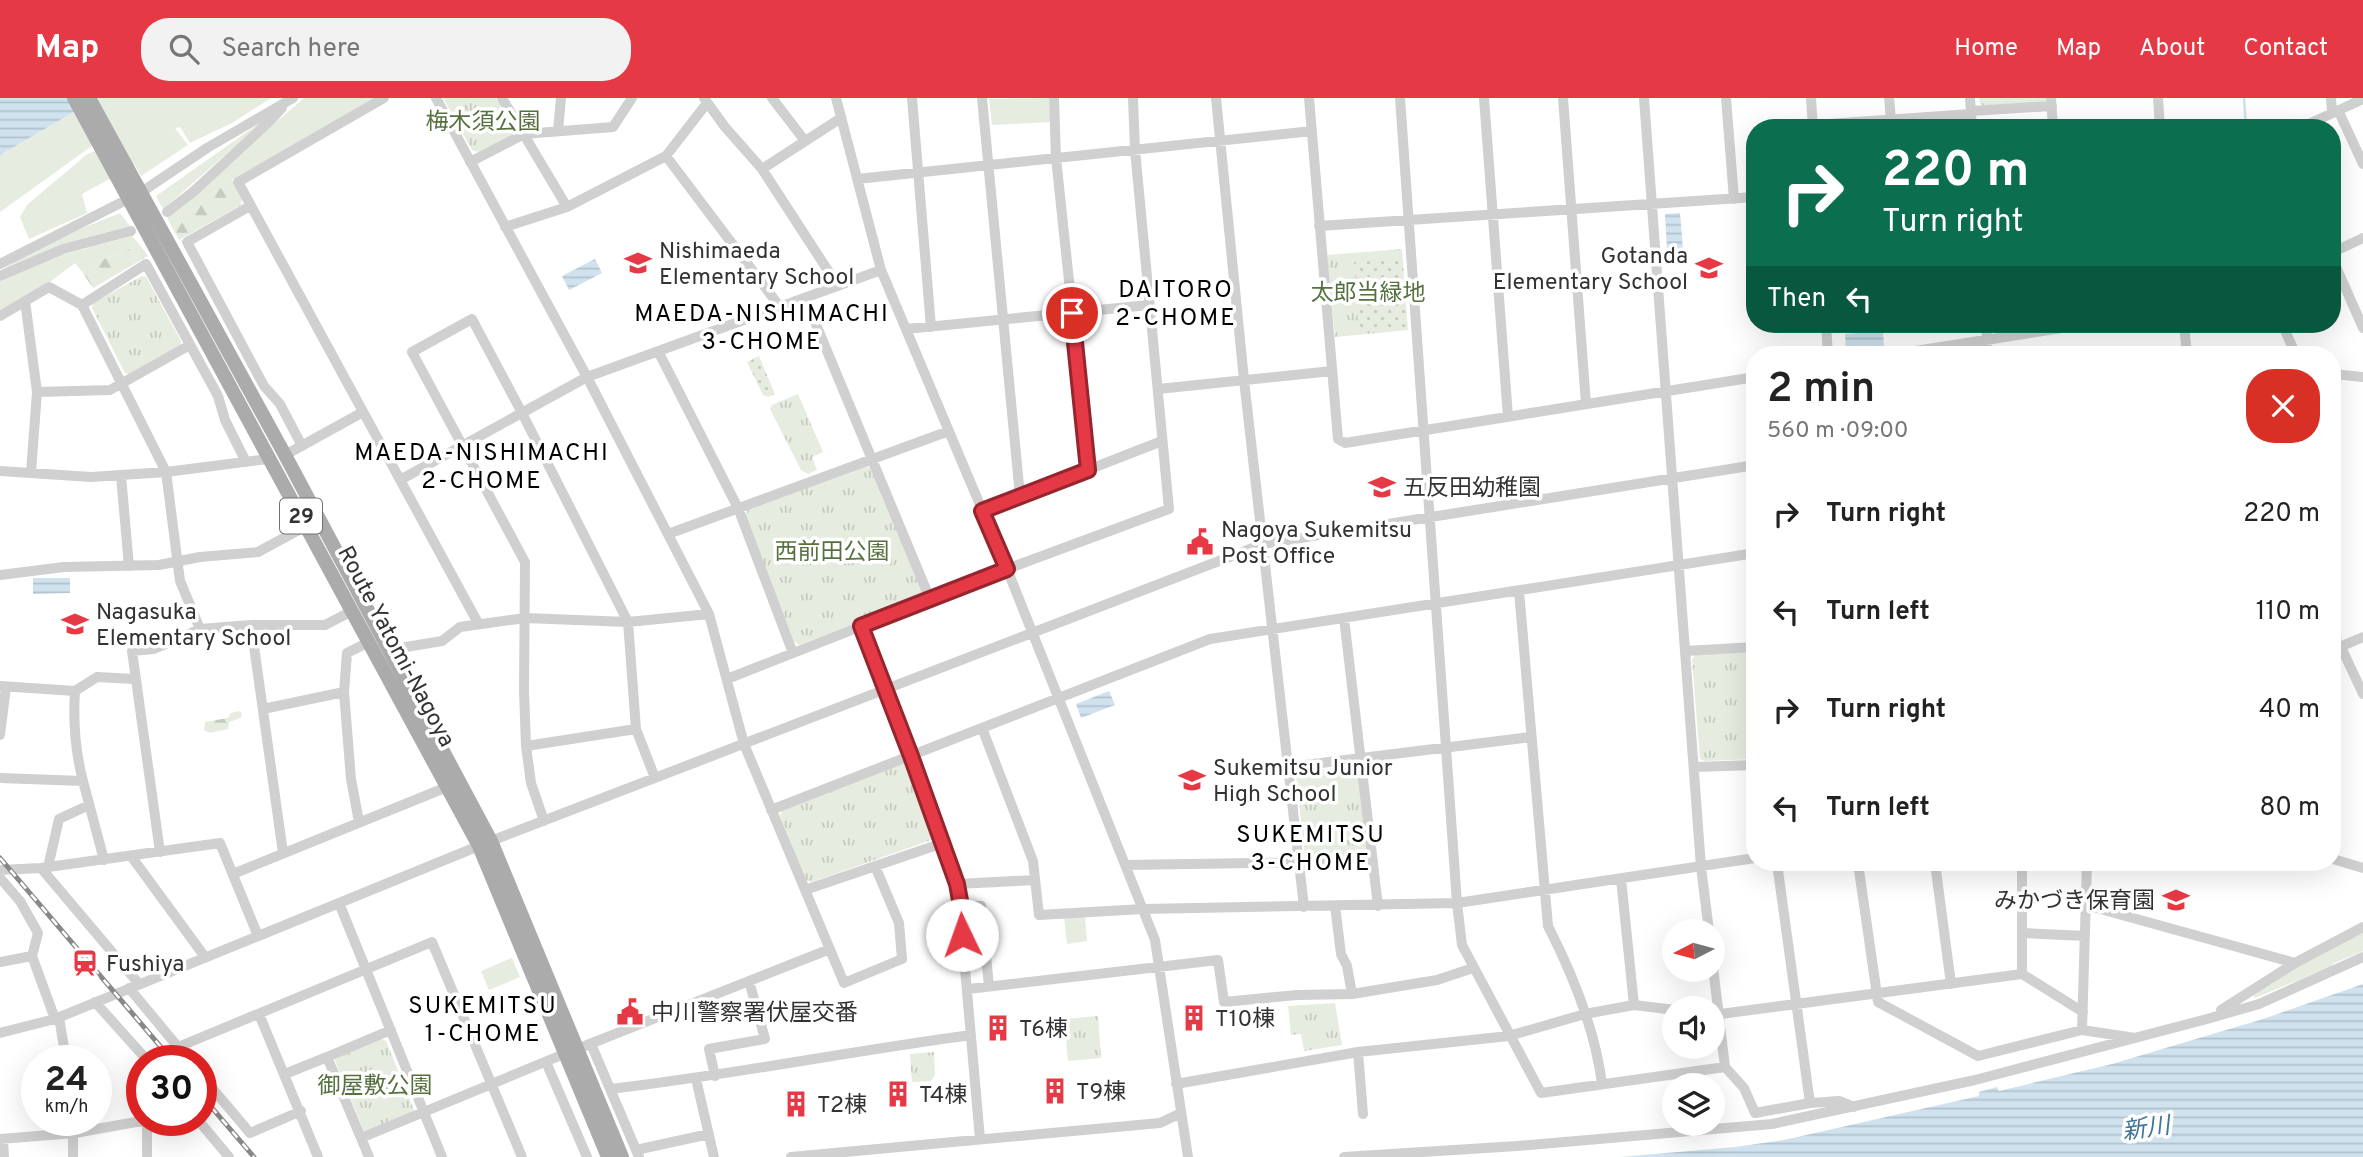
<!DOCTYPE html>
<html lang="en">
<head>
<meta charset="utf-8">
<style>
  :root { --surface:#fff; --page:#f2f2f2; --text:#222; --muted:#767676; --accent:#e63946 }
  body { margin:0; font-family:Overpass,"Noto Sans JP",sans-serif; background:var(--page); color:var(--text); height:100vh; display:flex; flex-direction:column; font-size:26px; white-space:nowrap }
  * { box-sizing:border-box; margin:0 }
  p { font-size:23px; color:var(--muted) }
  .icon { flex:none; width:38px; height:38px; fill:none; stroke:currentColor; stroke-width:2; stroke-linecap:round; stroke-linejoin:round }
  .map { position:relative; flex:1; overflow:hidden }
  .side { position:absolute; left:1746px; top:248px; width:595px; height:525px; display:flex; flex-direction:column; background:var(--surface); border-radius:28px; box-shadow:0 7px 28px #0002 }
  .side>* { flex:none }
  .guide { position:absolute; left:1746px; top:21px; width:595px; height:214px; border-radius:28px; box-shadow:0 7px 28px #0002; background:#0b6e4f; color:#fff; overflow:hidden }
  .needle { width:46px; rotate:264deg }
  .buttons { position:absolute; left:1662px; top:821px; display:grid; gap:14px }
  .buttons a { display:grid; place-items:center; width:63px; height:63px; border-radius:50%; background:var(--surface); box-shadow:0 7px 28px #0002; font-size:35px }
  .speed { position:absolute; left:21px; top:947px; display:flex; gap:14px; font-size:35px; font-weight:700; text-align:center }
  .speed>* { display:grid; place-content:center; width:91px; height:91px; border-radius:50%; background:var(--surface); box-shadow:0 7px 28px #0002; line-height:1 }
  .speed small { font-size:18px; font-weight:400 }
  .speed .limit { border:10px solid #d22; background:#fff; color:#111 }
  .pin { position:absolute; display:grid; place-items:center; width:60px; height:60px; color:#fff; margin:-30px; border:4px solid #fff; border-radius:50%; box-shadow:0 2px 7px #0007 }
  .me { position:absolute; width:77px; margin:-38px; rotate:357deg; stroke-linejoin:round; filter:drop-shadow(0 0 5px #0008) }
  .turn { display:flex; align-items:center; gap:24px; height:147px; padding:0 21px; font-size:32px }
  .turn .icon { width:91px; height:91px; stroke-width:2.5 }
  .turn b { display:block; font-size:49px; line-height:60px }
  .then { display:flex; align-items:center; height:66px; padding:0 21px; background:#0003; gap:14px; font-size:26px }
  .round { display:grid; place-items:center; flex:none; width:74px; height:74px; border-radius:28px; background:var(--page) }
  .head { display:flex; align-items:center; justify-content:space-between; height:119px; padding:0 21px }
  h1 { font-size:42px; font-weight:600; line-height:52px }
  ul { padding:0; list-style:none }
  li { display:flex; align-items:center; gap:21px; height:98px; padding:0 21px }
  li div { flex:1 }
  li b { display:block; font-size:26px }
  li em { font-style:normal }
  header { display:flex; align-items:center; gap:42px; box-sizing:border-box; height:98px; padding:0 35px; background:var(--accent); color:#fff }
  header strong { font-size:33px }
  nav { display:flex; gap:38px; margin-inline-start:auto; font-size:24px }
  .search { width:490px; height:63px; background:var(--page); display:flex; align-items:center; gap:18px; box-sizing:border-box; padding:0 24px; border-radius:28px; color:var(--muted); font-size:26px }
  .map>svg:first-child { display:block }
  .grass { fill:#e6ecdf }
  .forest { fill:url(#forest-firs) }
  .park { fill:url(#park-tufts) }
  .garden { fill:url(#garden-dots) }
  .water { fill:url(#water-rules) }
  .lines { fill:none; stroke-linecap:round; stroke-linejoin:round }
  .stream { stroke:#cfe2ee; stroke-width:2.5 }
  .minor { stroke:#d0d0d0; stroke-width:10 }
  .major { stroke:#ababab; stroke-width:14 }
  .rail-casing { stroke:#888; stroke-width:5 }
  .rail { stroke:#fff; stroke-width:2.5; stroke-dasharray:8; stroke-linecap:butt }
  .route-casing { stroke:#96252e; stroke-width:18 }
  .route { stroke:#e63946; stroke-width:12 }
  .labels { text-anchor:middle; stroke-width:7; stroke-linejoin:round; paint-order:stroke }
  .shield { fill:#fff; stroke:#707070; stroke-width:2 }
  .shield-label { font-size:21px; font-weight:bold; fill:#333 }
  .park-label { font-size:23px; fill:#56703f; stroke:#fff }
  .poi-label { font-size:23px; fill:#333; stroke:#fff; text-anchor:start }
  .street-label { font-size:23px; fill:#333; stroke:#fff }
  .neighbourhood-label { font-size:24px; letter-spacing:2px; fill:#000; stroke:#fff }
  .water-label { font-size:24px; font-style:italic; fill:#3f7597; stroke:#fff }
</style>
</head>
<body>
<header>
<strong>Map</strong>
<div class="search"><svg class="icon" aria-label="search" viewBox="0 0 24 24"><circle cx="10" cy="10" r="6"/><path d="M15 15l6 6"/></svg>Search here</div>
<nav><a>Home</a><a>Map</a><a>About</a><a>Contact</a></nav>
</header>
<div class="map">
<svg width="2363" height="1059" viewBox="0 0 2363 1059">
  <defs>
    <pattern id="forest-firs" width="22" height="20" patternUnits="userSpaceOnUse" patternTransform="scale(1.75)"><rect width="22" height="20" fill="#e6ecdf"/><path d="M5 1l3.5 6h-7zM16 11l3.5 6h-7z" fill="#c6cbc0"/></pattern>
    <pattern id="park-tufts" width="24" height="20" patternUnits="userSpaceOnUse" patternTransform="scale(1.75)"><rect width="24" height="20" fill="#e6ecdf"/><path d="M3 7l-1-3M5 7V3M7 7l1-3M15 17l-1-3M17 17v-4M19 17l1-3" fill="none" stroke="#c6cbc0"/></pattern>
    <pattern id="garden-dots" width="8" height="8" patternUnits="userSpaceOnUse" patternTransform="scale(1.75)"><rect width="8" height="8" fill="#e6ecdf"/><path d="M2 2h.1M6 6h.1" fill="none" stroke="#c6cbc0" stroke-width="1.8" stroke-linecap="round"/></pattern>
    <pattern id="water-rules" width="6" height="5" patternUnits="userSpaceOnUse" patternTransform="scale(1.75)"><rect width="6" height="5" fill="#cfe2ee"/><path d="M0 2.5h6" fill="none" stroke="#b2c2cd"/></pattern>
  </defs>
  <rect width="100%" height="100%" fill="#fff"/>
  <!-- grass -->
  <path class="grass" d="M98,0H271L232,25L190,45L180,29L175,30L188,47L141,78L135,67L82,96L87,115L29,141L20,119L27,107L86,57L121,42L103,40L0,114V57Z
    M304,0H376L232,82L213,95L173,131L167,119Z
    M1049,0L1050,24L992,27L989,1Z
    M271,17L163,111L156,98Z
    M120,115L130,128L63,146L0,173L48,144Z
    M132,138L140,147L96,164L83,175L75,165L50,184L0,212V183L54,159Z
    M1085,818L1087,843L1067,846L1064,819Z
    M2363,832V853L2334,865L2330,869L2255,900L2253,896L2298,867Z
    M512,860L520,879L489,892L481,873Z"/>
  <!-- forest -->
  <path class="forest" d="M232,82L242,100L241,107L179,142L173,131L213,95Z
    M140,147L148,158L93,190L83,175L96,164Z
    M239,613L242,615L241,620L229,624L228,631L210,635L204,632L205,624L228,620L231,615Z"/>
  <!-- park -->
  <path class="park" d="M443,0H496L516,31L514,37L478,54L472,52Z
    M1979,0H2047L2045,4L1984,9L1980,5Z
    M1402,151L1408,232L1335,239L1327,157Z
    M142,178L146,179L181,243V247L129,276L125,275L92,210L93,205Z
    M798,296L823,354L812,359L817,372L808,376L801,372L770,311L772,307Z
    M867,368L871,370L922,492L921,500L799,547L794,543L745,417L748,411Z
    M1755,553V661L1705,663L1700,661L1692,562L1695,557Z
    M904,665L910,667L935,737L934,741L812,784L806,783L780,718L782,713Z
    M1354,667L1357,669L1367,757L1363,760L1309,761L1305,759L1296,678L1298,675Z
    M1335,905L1342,947L1304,953L1301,936L1291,937L1288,908Z
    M1098,918L1101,960L1068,963L1064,921Z
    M382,941L386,943L414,1012V1015L368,1034L364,1033L335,963V960Z
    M934,954L935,977L931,983L912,984L910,956Z"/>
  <!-- garden -->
  <path class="garden" d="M1395,162L1403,166L1407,231L1359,235L1354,164Z
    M759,258L775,296L768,299L763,297L747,264Z"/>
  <!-- water -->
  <path class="water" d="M0,0H98L0,57Z
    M1680,115L1683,151L1667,152L1665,116Z
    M595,161L602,175L569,192L562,178Z
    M1883,233L1884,249L1846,252L1845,236Z
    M33,480H70V495L33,496Z
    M1109,593L1115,607L1081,620L1076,606Z
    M2363,886V1059H1620L1735,1049L1784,1042L1979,998V994L1997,989L1999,993L2112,966L2263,921Z"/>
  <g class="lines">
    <!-- stream -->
    <path class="stream" d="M2244,0L2246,30"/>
    <!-- minor -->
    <path class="minor" d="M384,0L238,84L478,525
      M436,0L587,279L709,516L744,646L844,885L902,861L899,825L875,768
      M502,0L567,109
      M704,0L725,29L762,71L838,188
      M772,0L805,43
      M836,0L881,172L1007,471L1155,842L1188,1059
      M912,0L931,229
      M982,0L1020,398
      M1054,0L1056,60L1089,372
      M1216,0L1244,282L1304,809
      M1309,0L1338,341L1345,345L1755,279
      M1400,0L1457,805L1462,847L1541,995L1725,969L1713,869
      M1484,0L1508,319
      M1563,0L1586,306
      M1644,0L1701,769L1709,833
      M1726,0L1734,101
      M1811,0L1813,30
      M1889,0L1891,22
      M1970,0L1972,30
      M2051,0L2053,30
      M2158,0L2160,30
      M2331,0L2332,15
      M2338,12L2363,66
      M1971,13L2052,8
      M1813,27L1971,16
      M2300,30L2363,1
      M558,33L561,0
      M666,58L780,209
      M470,64L524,36L613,29L632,0
      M762,71L841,20
      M857,81L1312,33
      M250,108L187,144L264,288L280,306L302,348
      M167,114L193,94L272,21L282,10
      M1319,128L1755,99
      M505,129L567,109L666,58L707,5
      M2333,154L2363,140
      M2333,162L2363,230
      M0,166L140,95L207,50L293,0
      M0,178L63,151L131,133
      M805,200L930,501
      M25,203L37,294L31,374
      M82,207L146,166L218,298L225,322L246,364
      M0,218L49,189L82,207L166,374L180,483L200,531
      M1826,226L1828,257
      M1986,226L1988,257
      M2184,226L2187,257
      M2282,226L2296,257
      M906,231L1149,207
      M658,253L738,410L793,555
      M1890,257L2087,226
      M2333,276L2363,279
      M1158,291L1332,273
      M37,294L110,292L190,247
      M285,357L363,314
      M0,373L91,379L166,374L268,361
      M121,378L129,468
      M400,382L587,279L881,172
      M982,413L1162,343
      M668,436L949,333
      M0,477L64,469L159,467L200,459L258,454L306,428
      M1519,493L1548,828C1573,877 1595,930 1602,986
      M2333,499L2337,550
      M1344,520L1378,808
      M251,527L283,755
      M861,529L957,786L961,808L960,814L980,1041
      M2341,549L2363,596
      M2335,551L2363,539
      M388,552L442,543L460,529L525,520L628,524L709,516
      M1685,553L1755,549
      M727,581L1007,471L1169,411L1135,52L1133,0
      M0,588L75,593L97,579L134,581
      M344,594L347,555L369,544
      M263,611L344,594L351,681L359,724
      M982,630L1033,763L1039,817L1143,811L1457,805L1755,760
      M0,637L6,589
      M526,648L636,631
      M1289,669L1531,639
      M1694,669L1755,667
      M0,680L83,683C75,653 73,624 75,593
      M83,683L104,762
      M771,712L1210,541L1755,455
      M544,723L531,685L526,648L524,593L525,464L412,254L472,221L522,315L628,524L636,631L655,680
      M160,754L132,553L154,551L200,531L251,527H325L352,513
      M131,758L205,859
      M2333,761L2363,770
      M1858,765L1878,904L1978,958L2082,932L2087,765
      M1935,765L1951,886
      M1125,767L1373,763
      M48,769L59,721L89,707
      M41,770L139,886
      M0,772L41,770L220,745L258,838
      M233,776L447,689
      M0,780L20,803L38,835L32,858L55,921
      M1621,781L1634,907
      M957,786L1035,782
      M805,792L943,745
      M339,805L442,1059
      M2086,807L2295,865
      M961,808H981L989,888
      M1335,808L1341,856L1347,868L1352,896
      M2022,835L2085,838
      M0,864L32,858
      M2022,876L2083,914
      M129,890L178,949L432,844L522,1059
      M968,891L1218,862L1224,904L1297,897L1352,896L1437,882L1473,870
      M95,904L147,962
      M2221,912L2295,865L2363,829
      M259,916L318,1059
      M1713,917L2022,876V765
      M59,919L66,962
      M2082,932L2135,940
      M0,935L55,921L491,743L1263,446L1755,367
      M591,946L639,1059
      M178,949L189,962
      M577,951L830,851
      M1358,954L1363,1016
      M546,964L587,1059
      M1725,969L1744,990L1755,1015L1810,1005L1777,765
      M285,976L327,959
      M201,977L250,1035L301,1013
      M715,978L709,951L765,941L749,883
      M696,981L714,1059
      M1176,986L1358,954L1509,938L1585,916L1634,907L1675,912
      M610,991C731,977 851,953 971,937
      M1810,1005L1839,1003L1854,1009
      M198,1022L229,1059
      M361,1040L564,956
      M0,1041L75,1035L147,1022V1059
      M3,1041L4,1059
      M636,1052L709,1036
      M73,1059V1022
      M369,1059L327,959L391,932
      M791,1059L1160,1025L1181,1015
      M1344,1059L1517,1048L1772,1026L1975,982L2207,921L2259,906L2363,859"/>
    <!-- major -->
    <path class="major" d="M74,0L479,748L608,1059
      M89,0L285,357L491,743L622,1059"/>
    <!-- rail casing -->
    <g class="rail-casing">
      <path id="rail" d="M0,760L172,962
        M201,997L254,1059"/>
    </g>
    <!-- rail -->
    <use href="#rail" class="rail"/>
  </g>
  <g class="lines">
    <!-- route casing -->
    <g class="route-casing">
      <path id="route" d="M962,837L961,808L957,786L911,658L861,528L1007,471L982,413L1088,372L1072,215"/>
    </g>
    <!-- route -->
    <use href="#route" class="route"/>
  </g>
  <!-- icons -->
  <defs>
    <g id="school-bare" transform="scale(2.1)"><path d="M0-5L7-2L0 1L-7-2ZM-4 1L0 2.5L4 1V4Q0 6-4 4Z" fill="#e63946" stroke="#fff" stroke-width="2.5" paint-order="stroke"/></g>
    <g id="civic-bare" transform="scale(2.1)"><path d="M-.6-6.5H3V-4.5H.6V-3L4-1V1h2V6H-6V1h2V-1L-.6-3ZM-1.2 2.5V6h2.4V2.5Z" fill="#e63946" stroke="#fff" stroke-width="2.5" paint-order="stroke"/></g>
    <g id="station-bare" transform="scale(2.1)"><path d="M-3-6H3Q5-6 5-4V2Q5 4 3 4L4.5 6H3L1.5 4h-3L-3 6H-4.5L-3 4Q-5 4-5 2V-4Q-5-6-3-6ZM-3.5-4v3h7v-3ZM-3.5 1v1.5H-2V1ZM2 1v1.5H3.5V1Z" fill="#e63946" stroke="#fff" stroke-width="2.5" paint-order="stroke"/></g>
    <g id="building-bare" transform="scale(2.1)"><path d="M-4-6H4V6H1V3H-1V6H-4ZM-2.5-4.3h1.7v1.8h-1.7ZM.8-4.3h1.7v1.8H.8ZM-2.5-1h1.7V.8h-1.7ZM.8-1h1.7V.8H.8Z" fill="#e63946" stroke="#fff" stroke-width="2.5" paint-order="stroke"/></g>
  </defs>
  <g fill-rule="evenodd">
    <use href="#school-bare" x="638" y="165"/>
    <use href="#school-bare" x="1709" y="170"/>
    <use href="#school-bare" x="1382" y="389"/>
    <use href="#civic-bare" x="1200" y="444"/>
    <use href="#school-bare" x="75" y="526"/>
    <use href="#school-bare" x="1192" y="682"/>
    <use href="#school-bare" x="2176" y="802"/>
    <use href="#station-bare" x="85" y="865"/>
    <use href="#civic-bare" x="630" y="914"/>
    <use href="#building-bare" x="1194" y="920"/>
    <use href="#building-bare" x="998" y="930"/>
    <use href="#building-bare" x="1055" y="993"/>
    <use href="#building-bare" x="898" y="996"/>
    <use href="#building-bare" x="796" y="1006"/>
  </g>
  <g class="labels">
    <!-- shield labels -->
    <rect class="shield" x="280" y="400.5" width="42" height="35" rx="5"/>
    <g class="shield-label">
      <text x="301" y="425">29</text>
    </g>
    <!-- park labels -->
    <g class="park-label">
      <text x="483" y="31">梅木須公園</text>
      <text x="1368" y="202">太郎当緑地</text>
      <text x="832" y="461">西前田公園</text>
      <text x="375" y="995">御屋敷公園</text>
    </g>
    <!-- poi labels -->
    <g class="poi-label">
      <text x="659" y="160">Nishimaeda<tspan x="659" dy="26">Elementary School</tspan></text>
      <text x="1688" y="165" text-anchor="end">Gotanda<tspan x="1688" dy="26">Elementary School</tspan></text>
      <text x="1403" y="397">五反田幼稚園</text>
      <text x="1221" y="439">Nagoya Sukemitsu<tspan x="1221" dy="26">Post Office</tspan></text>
      <text x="96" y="521">Nagasuka<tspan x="96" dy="26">Elementary School</tspan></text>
      <text x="1213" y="677">Sukemitsu Junior<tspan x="1213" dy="26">High School</tspan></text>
      <text x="2155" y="810" text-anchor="end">みかづき保育園</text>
      <text x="106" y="873">Fushiya</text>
      <text x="651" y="922">中川警察署伏屋交番</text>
      <text x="1215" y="928">T10棟</text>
      <text x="1019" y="938">T6棟</text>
      <text x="1076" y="1001">T9棟</text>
      <text x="919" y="1004">T4棟</text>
      <text x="817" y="1014">T2棟</text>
    </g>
    <!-- street labels -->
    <g class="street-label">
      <text transform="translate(397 548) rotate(62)" y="8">Route Yatomi-Nagoya</text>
    </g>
    <!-- neighbourhood labels -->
    <g class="neighbourhood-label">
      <text x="1176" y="199">DAITORO<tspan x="1176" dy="28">2-CHOME</tspan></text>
      <text x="762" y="223">MAEDA-NISHIMACHI<tspan x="762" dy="28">3-CHOME</tspan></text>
      <text x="482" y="362">MAEDA-NISHIMACHI<tspan x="482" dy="28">2-CHOME</tspan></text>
      <text x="1311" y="744">SUKEMITSU<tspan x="1311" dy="28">3-CHOME</tspan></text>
      <text x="483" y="915">SUKEMITSU<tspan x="483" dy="28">1-CHOME</tspan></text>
    </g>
    <!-- water labels -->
    <g class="water-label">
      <text transform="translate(2146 1030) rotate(-8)" y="8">新川</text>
    </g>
  </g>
</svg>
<div class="buttons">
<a><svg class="needle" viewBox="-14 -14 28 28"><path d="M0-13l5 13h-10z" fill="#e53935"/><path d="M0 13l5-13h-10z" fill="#767676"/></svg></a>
<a><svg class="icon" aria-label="sound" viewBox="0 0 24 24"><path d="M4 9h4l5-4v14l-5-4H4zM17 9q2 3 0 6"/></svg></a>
<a><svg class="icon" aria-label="layers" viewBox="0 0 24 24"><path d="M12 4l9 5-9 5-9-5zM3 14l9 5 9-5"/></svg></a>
</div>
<div class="speed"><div>24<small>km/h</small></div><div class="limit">30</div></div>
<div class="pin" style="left:1072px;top:215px;background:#d93025"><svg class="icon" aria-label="arrive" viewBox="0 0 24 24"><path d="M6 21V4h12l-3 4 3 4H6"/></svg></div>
<svg class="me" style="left:962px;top:837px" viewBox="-20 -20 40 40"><circle r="19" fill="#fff"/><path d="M0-13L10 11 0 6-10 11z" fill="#e63946"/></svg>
<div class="guide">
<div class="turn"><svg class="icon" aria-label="right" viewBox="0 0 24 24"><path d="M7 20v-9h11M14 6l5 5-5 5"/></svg><div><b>220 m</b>Turn right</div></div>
<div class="then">Then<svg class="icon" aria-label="left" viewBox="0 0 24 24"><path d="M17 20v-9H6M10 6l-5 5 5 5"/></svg></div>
</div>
<section class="side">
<div class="head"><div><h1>2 min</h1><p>560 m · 09:00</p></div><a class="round" style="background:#d93025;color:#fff"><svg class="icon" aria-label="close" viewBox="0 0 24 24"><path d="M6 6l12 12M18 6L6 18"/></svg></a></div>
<ul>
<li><svg class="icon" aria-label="right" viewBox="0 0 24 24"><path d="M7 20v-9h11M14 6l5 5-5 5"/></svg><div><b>Turn right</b></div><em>220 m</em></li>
<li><svg class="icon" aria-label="left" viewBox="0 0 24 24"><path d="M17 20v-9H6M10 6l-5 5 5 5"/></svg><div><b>Turn left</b></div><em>110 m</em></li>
<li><svg class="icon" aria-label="right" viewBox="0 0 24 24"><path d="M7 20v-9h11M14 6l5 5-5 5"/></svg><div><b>Turn right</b></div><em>40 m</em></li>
<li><svg class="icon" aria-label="left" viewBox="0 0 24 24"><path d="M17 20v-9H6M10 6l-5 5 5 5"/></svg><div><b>Turn left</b></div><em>80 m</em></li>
</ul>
</section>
</div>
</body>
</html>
